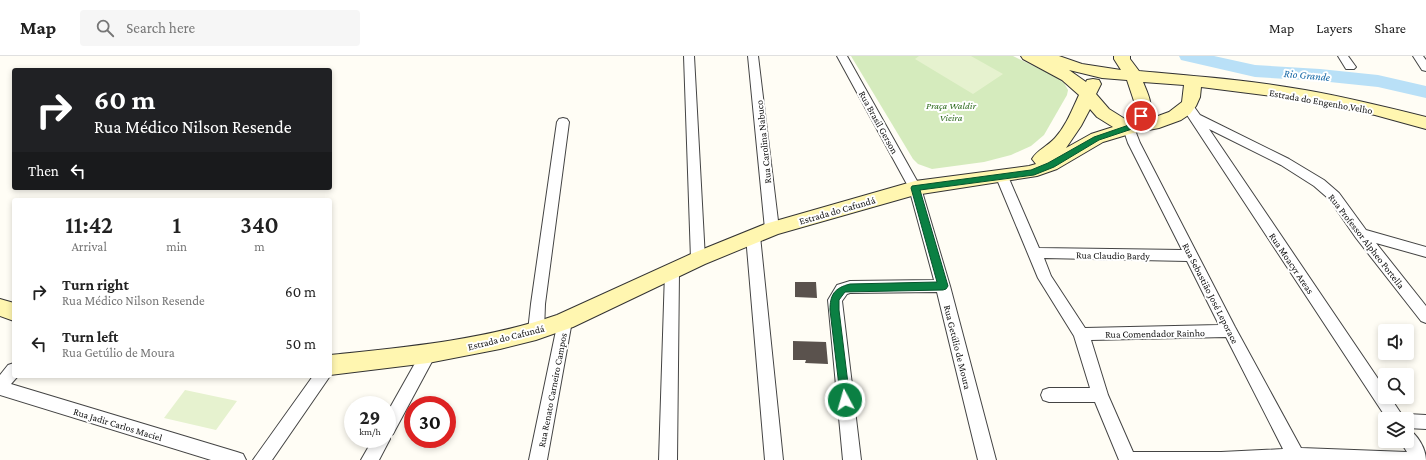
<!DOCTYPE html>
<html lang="en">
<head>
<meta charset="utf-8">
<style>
  :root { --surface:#fff; --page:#f6f6f6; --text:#222; --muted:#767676; --line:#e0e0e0 }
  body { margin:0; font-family:"Crimson Pro",serif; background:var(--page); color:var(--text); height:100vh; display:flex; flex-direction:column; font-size:15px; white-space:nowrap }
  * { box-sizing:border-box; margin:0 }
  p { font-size:13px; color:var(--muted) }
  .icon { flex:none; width:22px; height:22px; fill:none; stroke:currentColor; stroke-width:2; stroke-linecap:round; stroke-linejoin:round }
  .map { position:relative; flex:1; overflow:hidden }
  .details { position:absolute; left:12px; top:142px; width:320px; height:180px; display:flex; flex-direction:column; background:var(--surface); border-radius:4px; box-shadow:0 2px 6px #0003 }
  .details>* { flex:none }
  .top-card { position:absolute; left:12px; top:12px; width:320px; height:122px; border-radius:4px; box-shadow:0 2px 6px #0003; background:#202124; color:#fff; overflow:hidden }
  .buttons { position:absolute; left:1378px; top:268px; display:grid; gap:8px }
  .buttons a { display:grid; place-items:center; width:36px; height:36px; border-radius:4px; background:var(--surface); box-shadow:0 2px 6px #0003; font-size:20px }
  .speed { position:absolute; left:344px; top:340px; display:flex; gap:8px; font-size:20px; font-weight:700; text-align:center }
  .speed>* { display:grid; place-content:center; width:52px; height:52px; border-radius:50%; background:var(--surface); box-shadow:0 2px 6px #0003; line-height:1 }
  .speed small { font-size:10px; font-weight:400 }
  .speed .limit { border:6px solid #d22; background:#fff; color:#111 }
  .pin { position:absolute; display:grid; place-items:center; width:34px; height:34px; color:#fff; margin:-17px; border:2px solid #fff; border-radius:50%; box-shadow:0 1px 4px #0007 }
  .me { position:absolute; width:44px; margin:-22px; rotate:354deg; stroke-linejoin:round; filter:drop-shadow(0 0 3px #0008) }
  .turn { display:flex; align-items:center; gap:14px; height:84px; padding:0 16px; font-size:18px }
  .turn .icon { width:52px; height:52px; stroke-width:2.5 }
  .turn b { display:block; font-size:28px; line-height:34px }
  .then { display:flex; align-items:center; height:38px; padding:0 16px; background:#0003; gap:8px; font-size:15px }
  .eta { display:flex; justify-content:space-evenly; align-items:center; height:68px; text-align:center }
  .eta b { font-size:24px; font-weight:600; line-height:28px }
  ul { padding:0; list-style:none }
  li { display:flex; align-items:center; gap:12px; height:52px; padding:0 16px }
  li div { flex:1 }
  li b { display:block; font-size:15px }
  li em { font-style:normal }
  header { display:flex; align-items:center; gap:24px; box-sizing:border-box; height:56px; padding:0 20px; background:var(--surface); border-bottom:1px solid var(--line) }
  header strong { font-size:19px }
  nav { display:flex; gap:22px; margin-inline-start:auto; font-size:14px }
  .search { width:280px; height:36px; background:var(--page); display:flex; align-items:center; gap:10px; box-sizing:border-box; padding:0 14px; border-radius:4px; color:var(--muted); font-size:15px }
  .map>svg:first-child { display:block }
  .green { fill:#d5ebbd }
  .pitch { fill:#e6f2cf }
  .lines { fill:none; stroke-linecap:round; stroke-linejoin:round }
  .river { fill:#b9e0f7; fill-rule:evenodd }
  .building { fill:#5a524d }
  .street-casing { stroke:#444; stroke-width:2 }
  .secondary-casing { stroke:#333; stroke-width:2 }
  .street { fill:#fff; fill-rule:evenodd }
  .secondary { fill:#fff6b0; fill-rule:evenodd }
  .route { fill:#0b8043; stroke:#07532c }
  .labels { text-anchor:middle; stroke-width:4; stroke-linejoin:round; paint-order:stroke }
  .street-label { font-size:10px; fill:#111; stroke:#fff }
  .park-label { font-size:10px; font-style:italic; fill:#2f6b1f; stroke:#fff }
  .water-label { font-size:11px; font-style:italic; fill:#1768a6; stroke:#fff }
</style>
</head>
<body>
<header>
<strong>Map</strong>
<div class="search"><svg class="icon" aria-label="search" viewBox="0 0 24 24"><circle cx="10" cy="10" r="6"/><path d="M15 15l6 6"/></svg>Search here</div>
<nav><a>Map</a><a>Layers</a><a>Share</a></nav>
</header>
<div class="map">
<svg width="1426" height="404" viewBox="0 0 1426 404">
  <rect width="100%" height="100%" fill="#fffdf5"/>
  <!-- green -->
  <path class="green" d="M851,0H1013L1056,21L1064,27L1068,34L1067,39L1044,79L1031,90L1011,99L984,106L932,113L918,108L913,103Z"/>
  <!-- pitch -->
  <path class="pitch" d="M919,0H971L1003,18L973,38L915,3Z
    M185,334L237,345L216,374L164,362Z"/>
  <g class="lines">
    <!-- river -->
    <path class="river" d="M1179,0H1214L1255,9L1320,13L1378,19L1426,30V42L1378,31L1320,25L1255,21L1181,4Z"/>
  </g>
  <!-- building -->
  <path class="building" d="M795,226H816L817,242L795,241Z
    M793,285L826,286L828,308L805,307L806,304H793Z"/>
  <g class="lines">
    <!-- street casing -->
    <g class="street-casing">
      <path id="street" d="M684,0H694L705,203L703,207L698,208L693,207L691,203Z
        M748,0H758L779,173L777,177L772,178L767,177L765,173Z
        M837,0H847L921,132L950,230L996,404H978L937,236L850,237L847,238L842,245L861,404H843L828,244L837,229L850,225L934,224L909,132Z
        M1338,0H1348L1356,11L1354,13H1346Z
        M1413,0H1423L1426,4V15L1422,14Z
        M1188,47L1192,48L1200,59L1289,103L1324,124L1339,137L1366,174L1426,191V201L1376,187L1426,250V267L1421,265L1356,182L1329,143L1314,130L1281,109L1209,73L1385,333V341H1390L1402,359L1407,358L1426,359V373L1407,372V363H1387L1189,62L1182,51L1184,48Z
        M563,62L567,63L569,66L545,248L544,275L541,279L536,281L531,279L528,275L531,248L557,66L559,63Z
        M1129,68L1133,69L1140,87L1235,271L1301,392L1407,396L1400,385H1407V373C1417,377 1426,393 1426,404H1119L1095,346H1049L1043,344L1041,339L1043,334L1049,332H1090L1074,280L1038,222L996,121L997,118L1002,117L1007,118L1039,192L1182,194L1128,87L1123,72L1125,69ZM1044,202L1187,205L1219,269L1085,272L1051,220ZM1226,281L1283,393L1221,396H1133L1108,339L1091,284Z
        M753,175L758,176L760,180L783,404H765L746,180L748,176Z
        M672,210L677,212L679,216L677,404H659L665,216L667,212Z
        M565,259L570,261L572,265L547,404H529L558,265L560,261Z
        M428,291L433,293L436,298L393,378L389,380L390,383L379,404H361L373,383H387V357L423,293Z
        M14,307V320H18L11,328L237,396L243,398L246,404H211L0,339V319L8,309Z
        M313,320H330L272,404H253Z"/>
    </g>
    <!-- secondary casing -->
    <g class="secondary-casing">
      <path id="secondary" d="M1021,0H1059L1082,8L1121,14L1114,3V0H1130V3L1139,15C1194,20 1250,24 1305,34C1345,41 1386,51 1426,61V73L1375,59L1304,44L1201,31L1200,41L1196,50L1190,58L1181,64L1159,72L1133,77L1103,86L1057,113L1037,120L915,139L778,178L705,208L573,271L536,284L500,293L428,307L330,319V299C407,291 484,284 557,259L691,198L765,168L915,125L1029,110L1036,108L1032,103C1037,94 1048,90 1055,82C1066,70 1072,54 1079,39L1062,24L1023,3ZM1069,14L1102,22L1127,24L1135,48L1132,61L1128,64L1125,63L1109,53L1096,38L1101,28L1099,24L1093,23L1087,24L1086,26ZM1143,26L1184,29L1182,46L1169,56L1147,64C1155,51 1148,38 1143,26ZM1090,53L1097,61L1113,71L1091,78L1066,92L1081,70Z
        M0,243L14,247V265L0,260Z"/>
    </g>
    <!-- street -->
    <use href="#street" class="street"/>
    <!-- secondary -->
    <use href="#secondary" class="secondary"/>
  </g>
  <!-- route -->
  <path class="route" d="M1141,58L1145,60L1140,67L1132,73L1099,84L1054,111L1034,119L920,134L948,230L946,233L943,234L845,236L839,244V254L850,344L849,347L845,349L841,347L830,254C830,239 834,232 850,228L937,226L911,132L912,130L1031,114L1048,107L1094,81L1126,70Z"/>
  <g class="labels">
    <!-- street labels -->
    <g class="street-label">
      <text transform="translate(1321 45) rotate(10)" y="4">Estrada do Engenho Velho</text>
      <text transform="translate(879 66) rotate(61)" y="4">Rua Brasil Gerson</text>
      <text transform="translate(763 86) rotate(-96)" y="4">Rua Carolina Nabuco</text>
      <text transform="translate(837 154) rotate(-16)" y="4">Estrada do Cafundá</text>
      <text transform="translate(1367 185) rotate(52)" y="4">Rua Professor Alpheo Portella</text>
      <text transform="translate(1113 199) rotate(1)" y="4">Rua Claudio Bardy</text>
      <text transform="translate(1292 207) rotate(56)" y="4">Rua Moacyr Areas</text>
      <text transform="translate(1211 237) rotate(63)" y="4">Rua Sebastião José Leporace</text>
      <text transform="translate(1155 277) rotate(-1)" y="4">Rua Comendador Rainho</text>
      <text transform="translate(506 281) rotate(-14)" y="4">Estrada do Cafundá</text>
      <text transform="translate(958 291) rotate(76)" y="4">Rua Getúlio de Moura</text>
      <text transform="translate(552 334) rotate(-79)" y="4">Rua Renato Carneiro Campos</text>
      <text transform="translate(118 368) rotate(17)" y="4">Rua Jadir Carlos Maciel</text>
    </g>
    <!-- park labels -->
    <g class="park-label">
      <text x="951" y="53">Praça Waldir<tspan x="951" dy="12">Vieira</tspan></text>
    </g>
    <!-- water labels -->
    <g class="water-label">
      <text transform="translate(1307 19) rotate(5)" y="4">Rio Grande</text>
    </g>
  </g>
</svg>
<div class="buttons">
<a><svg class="icon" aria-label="sound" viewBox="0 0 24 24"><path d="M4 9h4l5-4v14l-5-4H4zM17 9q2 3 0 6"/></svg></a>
<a><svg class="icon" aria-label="search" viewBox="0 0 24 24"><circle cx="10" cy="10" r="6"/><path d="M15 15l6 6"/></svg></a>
<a><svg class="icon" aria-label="layers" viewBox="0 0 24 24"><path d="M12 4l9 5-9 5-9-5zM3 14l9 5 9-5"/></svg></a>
</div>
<div class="speed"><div>29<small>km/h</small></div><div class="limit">30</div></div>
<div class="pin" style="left:1141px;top:60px;background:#d93025"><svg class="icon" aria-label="arrive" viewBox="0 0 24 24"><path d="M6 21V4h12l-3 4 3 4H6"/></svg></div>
<svg class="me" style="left:845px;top:344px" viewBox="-20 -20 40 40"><circle r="17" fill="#0b8043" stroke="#fff" stroke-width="3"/><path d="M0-11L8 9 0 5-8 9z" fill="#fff"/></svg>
<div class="top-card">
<div class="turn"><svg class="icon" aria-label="right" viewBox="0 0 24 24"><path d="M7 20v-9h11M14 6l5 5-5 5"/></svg><div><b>60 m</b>Rua Médico Nilson Resende</div></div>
<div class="then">Then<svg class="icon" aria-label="left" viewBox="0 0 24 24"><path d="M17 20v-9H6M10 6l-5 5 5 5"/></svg></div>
</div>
<section class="details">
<div class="eta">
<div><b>11:42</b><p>Arrival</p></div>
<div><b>1</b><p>min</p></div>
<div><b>340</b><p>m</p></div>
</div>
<ul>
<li><svg class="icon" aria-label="right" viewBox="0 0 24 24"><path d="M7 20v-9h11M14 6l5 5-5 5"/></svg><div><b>Turn right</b><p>Rua Médico Nilson Resende</p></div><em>60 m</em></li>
<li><svg class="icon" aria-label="left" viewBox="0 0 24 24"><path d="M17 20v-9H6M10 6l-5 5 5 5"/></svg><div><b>Turn left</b><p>Rua Getúlio de Moura</p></div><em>50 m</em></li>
</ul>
</section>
</div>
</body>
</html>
